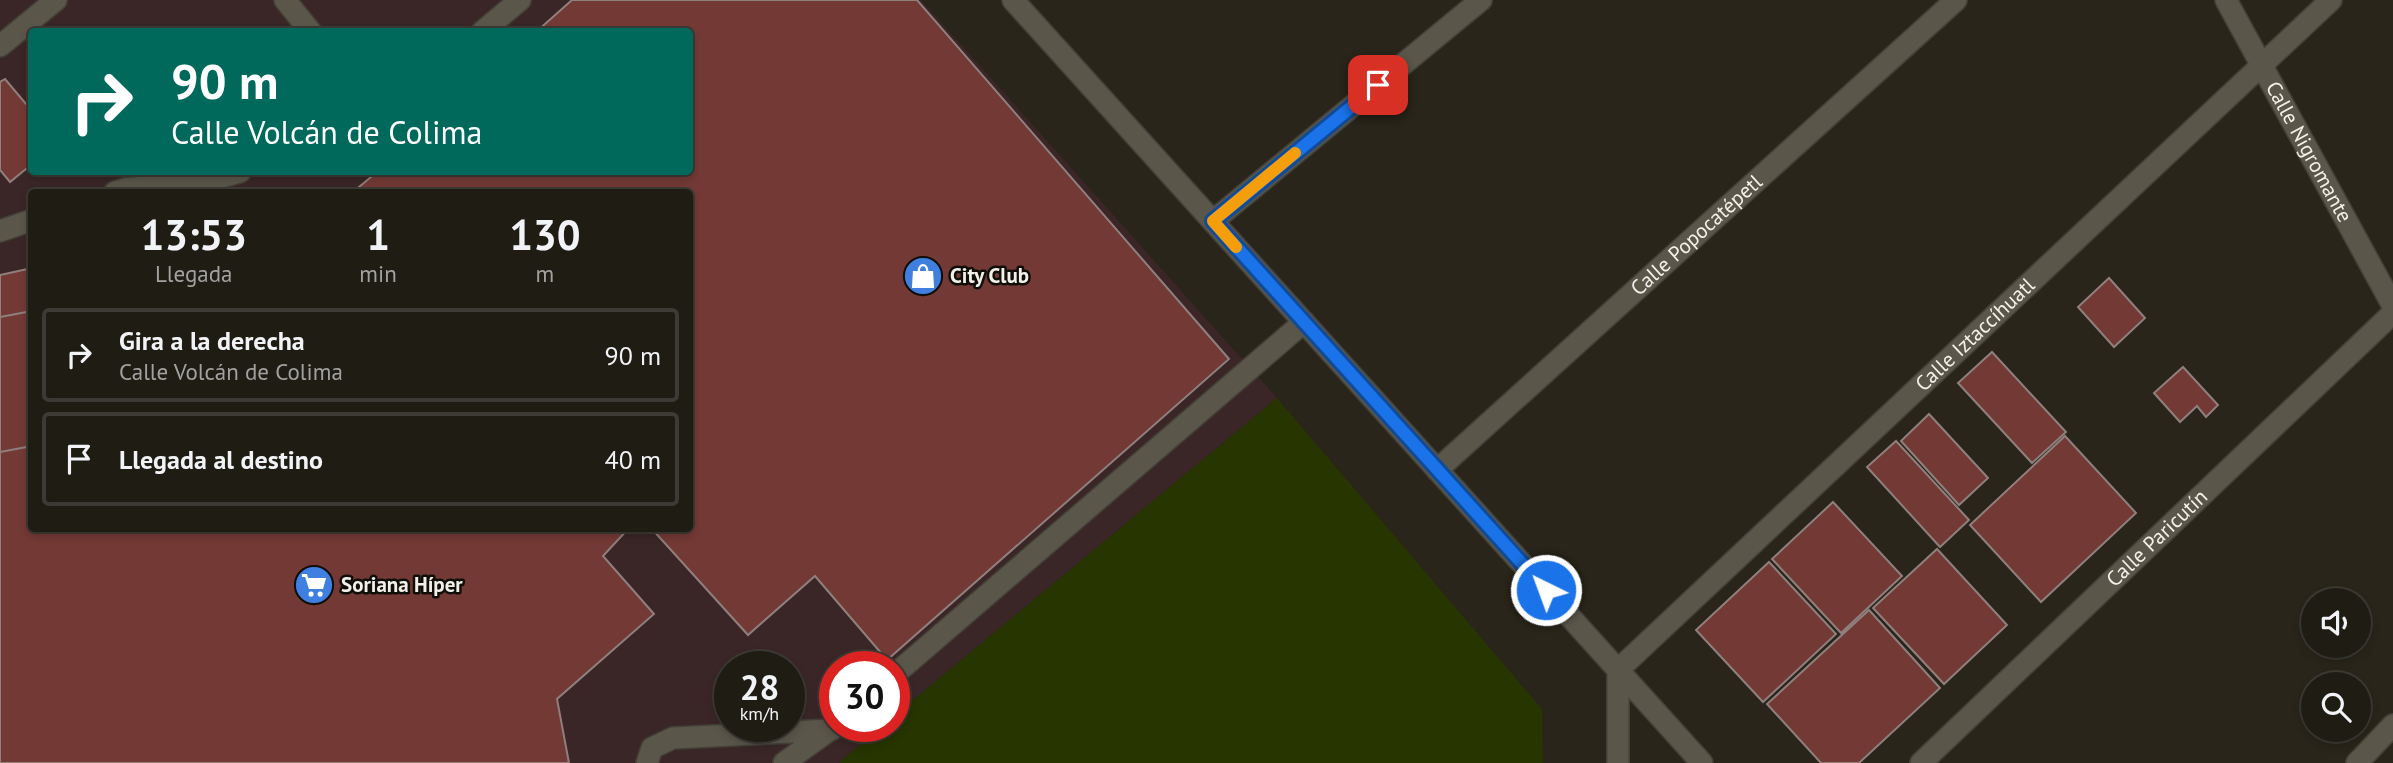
<!DOCTYPE html>
<html lang="es">
<head>
<meta charset="utf-8">
<style>
  :root { --surface:#1f1c14; --page:#27251d; --text:#f1f3f6; --muted:#a1a1a0; --line:#3c3a34 }
  body { margin:0; font-family:"PT Sans",sans-serif; background:var(--page); color:var(--text); height:100vh; display:flex; flex-direction:column; font-size:26px; white-space:nowrap }
  * { box-sizing:border-box; margin:0 }
  p { font-size:23px; color:var(--muted) }
  .icon { flex:none; width:38px; height:38px; fill:none; stroke:currentColor; stroke-width:2; stroke-linecap:round; stroke-linejoin:round }
  .map { position:relative; flex:1; overflow:hidden }
  .side { position:absolute; left:28px; top:189px; width:665px; height:343px; display:flex; flex-direction:column; background:var(--surface); border-radius:7px; box-shadow:0 4px 10px #0003,0 0 0 2px var(--line) }
  .side>* { flex:none }
  .top-card { position:absolute; left:28px; top:28px; width:665px; height:147px; border-radius:7px; box-shadow:0 4px 10px #0003,0 0 0 2px var(--line); background:#00695c; color:#fff; overflow:hidden }
  .controls { position:absolute; left:2301px; top:588px; display:grid; gap:14px }
  .controls a { display:grid; place-items:center; width:70px; height:70px; border-radius:50%; background:var(--surface); box-shadow:0 4px 10px #0003,0 0 0 2px var(--line); font-size:35px }
  .speed { position:absolute; left:714px; top:651px; display:flex; gap:14px; font-size:35px; font-weight:700; text-align:center }
  .speed>* { display:grid; place-content:center; width:91px; height:91px; border-radius:50%; background:var(--surface); box-shadow:0 4px 10px #0003,0 0 0 2px var(--line); line-height:1 }
  .speed small { font-size:18px; font-weight:400 }
  .speed .limit { border:10px solid #d22; background:#fff; color:#111 }
  .pin { position:absolute; display:grid; place-items:center; width:60px; height:60px; color:#fff; margin:-30px; border-radius:14px; box-shadow:0 4px 10px #0006 }
  .me { position:absolute; width:77px; margin:-38px; rotate:318deg; stroke-linejoin:round; filter:drop-shadow(0 0 5px #0008) }
  .turn { display:flex; align-items:center; gap:24px; height:147px; padding:0 28px; font-size:32px }
  .turn .icon { width:91px; height:91px; stroke-width:2.5 }
  .turn b { display:block; font-size:49px; line-height:60px }
  .eta { display:flex; justify-content:space-evenly; align-items:center; height:119px; text-align:center }
  .eta b { font-size:42px; font-weight:700; line-height:49px }
  ul { padding:0; list-style:none }
  li { display:flex; align-items:center; gap:21px; height:94px; margin:0 14px 10px; padding:0 14px; border:4px solid var(--line); border-radius:7px }
  li div { flex:1 }
  li b { display:block; font-size:26px }
  li em { font-style:normal }
  .map>svg:first-child { display:block }
  .commercial { fill:#3a2626; fill-rule:evenodd }
  .green { fill:#273500 }
  .building { fill:#733935; stroke:#8f7f7d; stroke-width:2 }
  .lines { fill:none; stroke-linecap:round; stroke-linejoin:round }
  .service-casing { stroke:#424037; stroke-width:24 }
  .minor-casing { stroke:#424037; stroke-width:24 }
  .service { stroke:#5a564a; stroke-width:21 }
  .minor { stroke:#5a564a; stroke-width:21 }
  .route-casing { stroke:#114b97; stroke-width:18 }
  .route { stroke:#1a73e8; stroke-width:12 }
  .slow { stroke:#f59e0b; stroke-width:12 }
  .labels { text-anchor:middle; stroke-width:5; stroke-linejoin:round; paint-order:stroke }
  .street-label { font-size:21px; fill:#f2f0e9; stroke:#100e09 }
  .poi-label { font-size:21px; font-weight:bold; fill:#f2f0e9; stroke:#100e09; text-anchor:start }
</style>
</head>
<body>
<div class="map">
<svg width="2393" height="763" viewBox="0 0 2393 763">
  <rect width="100%" height="100%" fill="#29251a"/>
  <!-- commercial -->
  <path class="commercial" d="M0,0H921L1277,398L894,716V667H835V726H882L839,763H0ZM32,32H690V172H32ZM32,192H690V528H32ZM730,667H789V726H730Z"/>
  <!-- green -->
  <path class="green" d="M1277,398L1542,709L1543,763H839L882,726H894V716Z"/>
  <!-- building -->
  <path class="building" d="M572,0H917L1229,359L887,660L815,576L748,635L651,528H690V192H353L377,172H690V32H536Z
    M5,79L32,111V164L10,182L0,170V82Z
    M32,268V311L0,317V275Z
    M2109,278L2145,318L2114,347L2078,307Z
    M32,311V446L0,452V317Z
    M1992,352L2066,432L2032,463L1958,383Z
    M2183,367L2218,405L2206,417L2197,406L2180,422L2154,393Z
    M1929,414L1988,478L1959,505L1901,441Z
    M2065,436L2136,513L2041,602L1970,525Z
    M1896,441L1969,520L1940,547L1867,467Z
    M32,446V528H629L603,556L654,614L557,699L569,763H0V452Z
    M1833,502L1902,576L1841,633L1772,559Z
    M1937,549L2007,625L1944,684L1873,608Z
    M1769,562L1836,634L1763,702L1696,630Z
    M1869,610L1940,688L1859,763H1821L1767,704Z"/>
  <g class="lines">
    <!-- service casing -->
    <g class="service-casing">
      <path id="service" d="M285,0L311,32
        M482,32L520,0
        M0,46L56,0
        M115,192L125,189L208,181L240,172
        M0,231L32,220
        M894,675L1304,322
        M647,763L652,748L673,738L831,730
        M784,763L831,729"/>
    </g>
    <!-- minor casing -->
    <g class="minor-casing">
      <g id="minor">
        <path d="M1013,0L1702,763"/>
        <path id="s1" d="M2226,0L2393,306"/>
        <path d="M1213,221L1481,0"/>
        <path id="s2" d="M1437,470L1956,0"/>
        <path id="s3" d="M1618,763V670L2331,0"/>
        <path id="s4" d="M1921,763L2393,313"/>
        <path d="M2357,763L2393,725"/>
      </g>
    </g>
    <!-- service -->
    <use href="#service" class="service"/>
    <!-- minor -->
    <use href="#minor" class="minor"/>
  </g>
  <g class="lines">
    <!-- route casing -->
    <g class="route-casing">
      <path id="route" d="M1378,85L1213,221L1546,590"/>
    </g>
    <!-- route -->
    <use href="#route" class="route"/>
    <!-- slow -->
    <path class="slow" d="M1236,247L1213,221L1295,153"/>
  </g>
  <!-- icons -->
  <defs>
    <g id="shop-disc" transform="scale(2.0125)"><circle r="9.5" fill="#3f7fe0" stroke="#100e09"/><path d="M-5-2.5h2.3a2.7 3.5 0 0 1 5.4 0H5L5.5 6h-11ZM-1.5-2.5h3a1.5 2.3 0 0 0-3 0Z" fill="#fff"/></g>
    <g id="supermarket-disc" transform="scale(2.0125)"><circle r="9.5" fill="#3f7fe0" stroke="#100e09"/><path d="M-6-5.5h2.5l.6 2H6L4.5 2H-2.5L-4.4-4H-6ZM-1.5 3.2a1.3 1.3 0 1 0 .1 0ZM3 3.2a1.3 1.3 0 1 0 .1 0Z" fill="#fff"/></g>
  </defs>
  <g fill-rule="evenodd">
    <use href="#shop-disc" x="923" y="276"/>
    <use href="#supermarket-disc" x="314" y="585"/>
  </g>
  <g class="labels">
    <!-- street labels -->
    <g class="street-label">
      <text dy="7" stroke="none"><textPath href="#s1" startOffset="173">Calle Nigromante</textPath></text>
      <text dy="7" stroke="none"><textPath href="#s2" startOffset="350">Calle Popocatépetl</textPath></text>
      <text dy="7" stroke="none"><textPath href="#s3" startOffset="583">Calle Iztaccíhuatl</textPath></text>
      <text dy="7" stroke="none"><textPath href="#s4" startOffset="326">Calle Paricutín</textPath></text>
    </g>
    <!-- poi labels -->
    <g class="poi-label">
      <text x="950" y="283">City Club</text>
      <text x="341" y="592">Soriana Híper</text>
    </g>
  </g>
</svg>
<div class="controls">
<a><svg class="icon" aria-label="sound" viewBox="0 0 24 24"><path d="M4 9h4l5-4v14l-5-4H4zM17 9q2 3 0 6"/></svg></a>
<a><svg class="icon" aria-label="search" viewBox="0 0 24 24"><circle cx="10" cy="10" r="6"/><path d="M15 15l6 6"/></svg></a>
</div>
<div class="speed"><div>28<small>km/h</small></div><div class="limit">30</div></div>
<div class="pin" style="left:1378px;top:85px;background:#d93025"><svg class="icon" aria-label="arrive" viewBox="0 0 24 24"><path d="M6 21V4h12l-3 4 3 4H6"/></svg></div>
<svg class="me" style="left:1546px;top:590px" viewBox="-20 -20 40 40"><circle r="17" fill="#1a73e8" stroke="#fff" stroke-width="3"/><path d="M0-11L8 9 0 5-8 9z" fill="#fff"/></svg>
<div class="top-card">
<div class="turn"><svg class="icon" aria-label="right" viewBox="0 0 24 24"><path d="M7 20v-9h11M14 6l5 5-5 5"/></svg><div><b>90 m</b>Calle Volcán de Colima</div></div>
</div>
<section class="side">
<div class="eta">
<div><b>13:53</b><p>Llegada</p></div>
<div><b>1</b><p>min</p></div>
<div><b>130</b><p>m</p></div>
</div>
<ul>
<li><svg class="icon" aria-label="right" viewBox="0 0 24 24"><path d="M7 20v-9h11M14 6l5 5-5 5"/></svg><div><b>Gira a la derecha</b><p>Calle Volcán de Colima</p></div><em>90 m</em></li>
<li><svg class="icon" aria-label="arrive" viewBox="0 0 24 24"><path d="M6 21V4h12l-3 4 3 4H6"/></svg><div><b>Llegada al destino</b></div><em>40 m</em></li>
</ul>
</section>
</div>
</body>
</html>
